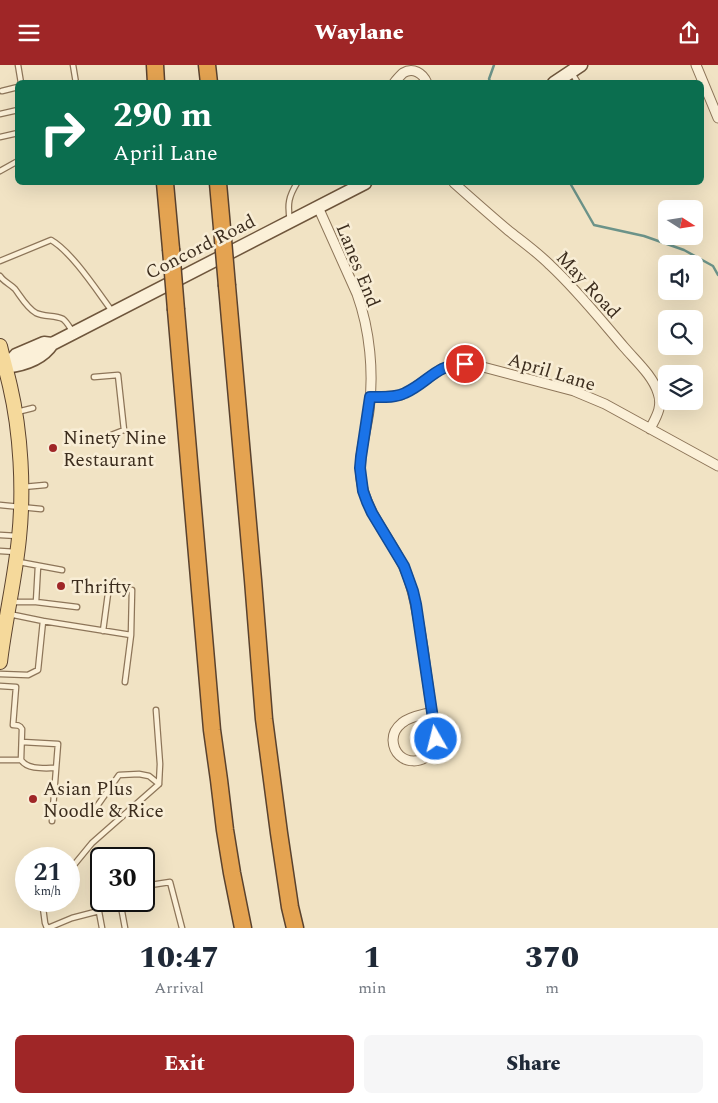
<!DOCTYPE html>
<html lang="en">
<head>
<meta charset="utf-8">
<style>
  :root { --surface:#fff; --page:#f6f6f7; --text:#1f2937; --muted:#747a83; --accent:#9f2627 }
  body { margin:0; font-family:Spectral,serif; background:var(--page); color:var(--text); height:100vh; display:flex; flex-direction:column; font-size:19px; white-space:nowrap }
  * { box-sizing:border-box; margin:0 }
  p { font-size:16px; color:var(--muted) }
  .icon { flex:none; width:28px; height:28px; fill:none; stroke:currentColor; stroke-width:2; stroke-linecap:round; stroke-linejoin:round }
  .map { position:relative; height:863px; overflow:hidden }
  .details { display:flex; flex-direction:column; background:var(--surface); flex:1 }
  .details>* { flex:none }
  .hud { position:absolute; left:15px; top:15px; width:689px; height:105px; border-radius:8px; box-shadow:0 5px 20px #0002; background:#0b6e4f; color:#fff; overflow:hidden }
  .needle { width:32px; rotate:102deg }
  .tools { position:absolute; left:658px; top:135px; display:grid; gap:10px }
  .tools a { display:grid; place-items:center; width:45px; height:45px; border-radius:8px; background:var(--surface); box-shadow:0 5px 20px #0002; font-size:25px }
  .speed { position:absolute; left:15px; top:782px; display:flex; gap:10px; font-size:25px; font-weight:700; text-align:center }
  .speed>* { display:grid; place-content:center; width:65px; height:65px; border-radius:50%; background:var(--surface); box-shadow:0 5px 20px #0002; line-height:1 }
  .speed small { font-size:12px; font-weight:400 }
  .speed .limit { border:2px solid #111; border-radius:8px; background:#fff; color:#111 }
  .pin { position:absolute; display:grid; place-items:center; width:42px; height:42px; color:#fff; margin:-21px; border:2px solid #fff; border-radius:50%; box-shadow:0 1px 5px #0007 }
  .me { position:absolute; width:55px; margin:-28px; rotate:352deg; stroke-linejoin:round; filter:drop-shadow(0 0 4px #0008) }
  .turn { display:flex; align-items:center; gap:18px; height:105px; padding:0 15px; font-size:22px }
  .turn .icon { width:65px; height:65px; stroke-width:2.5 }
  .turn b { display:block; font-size:35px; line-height:42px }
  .eta { display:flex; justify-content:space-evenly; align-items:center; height:85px; text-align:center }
  .eta b { font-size:30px; font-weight:800; line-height:35px }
  .button { display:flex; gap:10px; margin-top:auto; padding:10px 15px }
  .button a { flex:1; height:58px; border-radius:8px; background:var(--accent); color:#fff; font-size:20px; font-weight:800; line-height:58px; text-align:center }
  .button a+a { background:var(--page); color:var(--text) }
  header { display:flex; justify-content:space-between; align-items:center; height:65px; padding:0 15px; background:var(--accent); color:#fff; font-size:22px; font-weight:800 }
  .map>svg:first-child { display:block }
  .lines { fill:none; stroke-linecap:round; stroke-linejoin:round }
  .stream { stroke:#6c9389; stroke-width:2.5 }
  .service-casing { stroke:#8d7559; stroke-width:7 }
  .minor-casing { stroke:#8d7559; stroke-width:11 }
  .secondary-casing { stroke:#6f563c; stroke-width:15 }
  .primary-casing { stroke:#5a422e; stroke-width:16 }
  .motorway-casing { stroke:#5a422e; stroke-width:19 }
  .service { stroke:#fbf0d8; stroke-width:4.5 }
  .minor { stroke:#fbf0d8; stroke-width:9 }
  .secondary { stroke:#fbf0d8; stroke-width:12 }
  .primary { stroke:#f5d99b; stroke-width:14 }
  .motorway { stroke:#e4a351; stroke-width:16 }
  .motorway-bridge-casing { stroke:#5a422e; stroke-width:19; stroke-linecap:butt }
  .motorway-bridge { stroke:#e4a351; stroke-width:16 }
  .route-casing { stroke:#114b97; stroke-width:12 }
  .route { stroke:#1a73e8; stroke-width:9 }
  .poi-dot { fill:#9f2627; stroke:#f8edd5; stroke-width:2 }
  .labels { text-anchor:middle; stroke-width:5; stroke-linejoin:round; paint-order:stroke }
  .street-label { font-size:19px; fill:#3c2d1e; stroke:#f8edd5 }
  .poi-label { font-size:19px; fill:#3c2d1e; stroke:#f8edd5; text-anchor:start }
</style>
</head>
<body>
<header><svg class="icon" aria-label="menu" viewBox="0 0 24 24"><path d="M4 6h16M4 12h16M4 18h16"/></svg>Waylane<svg class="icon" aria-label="share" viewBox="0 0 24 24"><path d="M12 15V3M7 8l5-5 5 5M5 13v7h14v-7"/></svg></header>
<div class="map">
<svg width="718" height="863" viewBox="0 0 718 863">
  <rect width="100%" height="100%" fill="#f1e3c4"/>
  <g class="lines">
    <!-- stream -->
    <path class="stream" d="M491,18L489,14L494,0
      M570,118L594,160L644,171L684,185L713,201L718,210"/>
    <!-- service casing -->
    <g class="service-casing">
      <path id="service" d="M18,0L21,18
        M73,0L76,18
        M572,8L578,18
        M2,26L18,22
        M0,49L18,45
        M0,72L18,68
        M0,106L18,96
        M290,155C287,139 289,131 297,118
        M0,196L51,175C72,187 97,226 112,246
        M0,211C4,217 10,219 15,224C21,232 27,243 36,248C44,252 55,250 63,254C67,257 70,263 73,267
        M94,312L118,310L124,365L106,372
        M17,347L33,343
        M23,422L45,420
        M0,440L41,444
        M0,470L18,471
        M0,486L16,487
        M19,497L62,505
        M12,537H36L77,542
        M36,537L38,501
        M43,556L131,570L125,617
        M103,566L109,521L132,525L131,570
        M0,609L28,610L38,605L43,556L9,549
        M0,621L16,622L13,660C17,660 20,660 22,664L21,695H0
        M156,645L160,699L159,719
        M22,677L58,679L52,756
        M21,695C28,705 44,703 56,703
        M69,806L92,778L159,719L149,711L139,709L119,710L95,744
        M144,821L170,817L182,863
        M101,834L97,836L102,863
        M40,836L43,843
        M120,836L125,863
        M47,863L45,858L43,843L48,836
        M48,863L72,853L99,846"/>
    </g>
    <!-- minor casing -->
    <g class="minor-casing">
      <path id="minor" d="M696,0L718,53
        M394,18C397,14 400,11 403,8C413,2 423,8 427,18
        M454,118C472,134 490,150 509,166C523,177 537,187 550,200C577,225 600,254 624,282C636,296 653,311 658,328C663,342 656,352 650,364
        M318,142L357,229C370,265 374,308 369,346C366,368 358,391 361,414C366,451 396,478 408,512C416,535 419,559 423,583C427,613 431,643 436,674C432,704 394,702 393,675C393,668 397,662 402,658C410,651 422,650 432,647
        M370,332L393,331L401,330L414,323L441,304L457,299H465L483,302L574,326L605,339L718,401"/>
    </g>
    <!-- secondary casing -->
    <g class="secondary-casing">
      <path id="secondary" d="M554,18L581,0
        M5,302C23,300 42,294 52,279L365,118
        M5,302L16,290L44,278L52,279"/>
    </g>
    <!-- primary casing -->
    <g class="primary-casing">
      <path id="primary" d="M0,281C3,294 7,308 10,321C21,368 24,425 19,473C15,514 5,555 0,597"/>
    </g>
    <!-- motorway casing -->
    <g class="motorway-casing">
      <path id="motorway" d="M155,0L156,18
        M207,0L209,18
        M165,118L171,184
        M218,118L222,163
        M227,221L253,515L264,654L279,768L290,842L295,863
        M176,245L212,665L219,715L225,765L232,808L243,863"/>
    </g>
    <!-- service -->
    <use href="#service" class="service"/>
    <!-- minor -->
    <use href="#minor" class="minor"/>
    <!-- secondary -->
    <use href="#secondary" class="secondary"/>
    <!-- primary -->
    <use href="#primary" class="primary"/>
    <!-- motorway -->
    <use href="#motorway" class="motorway"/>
    <!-- motorway-bridge casing -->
    <g class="motorway-bridge-casing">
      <path id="motorway-bridge" d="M222,163L227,221
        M171,184L176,245"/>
    </g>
    <!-- motorway-bridge -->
    <use href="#motorway-bridge" class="motorway-bridge"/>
  </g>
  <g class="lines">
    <!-- route casing -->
    <g class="route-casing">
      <path id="route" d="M436,674L416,539L413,526L404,501L372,448L367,437L363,426L360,403L361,392L370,332C382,332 395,333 405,328C429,317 436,299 465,299"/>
    </g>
    <!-- route -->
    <use href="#route" class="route"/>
  </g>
  <!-- markers -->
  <g class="poi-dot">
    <circle cx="53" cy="383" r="5"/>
    <circle cx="61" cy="521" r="5"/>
    <circle cx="33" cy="734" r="5"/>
  </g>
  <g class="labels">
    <!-- street labels -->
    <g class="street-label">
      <text transform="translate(200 181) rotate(-27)" y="7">Concord Road</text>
      <text transform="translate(359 200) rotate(68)" y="7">Lanes End</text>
      <text transform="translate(589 219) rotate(47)" y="7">May Road</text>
      <text transform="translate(552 306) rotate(17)" y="7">April Lane</text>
    </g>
    <!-- poi labels -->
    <g class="poi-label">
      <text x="63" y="379">Ninety Nine<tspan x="63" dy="22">Restaurant</tspan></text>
      <text x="71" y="528">Thrifty</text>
      <text x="43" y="730">Asian Plus<tspan x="43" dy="22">Noodle &amp; Rice</tspan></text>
    </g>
  </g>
</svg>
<div class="tools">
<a><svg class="needle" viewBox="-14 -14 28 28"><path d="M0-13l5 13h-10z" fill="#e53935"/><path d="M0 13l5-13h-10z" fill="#747a83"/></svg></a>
<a><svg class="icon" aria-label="sound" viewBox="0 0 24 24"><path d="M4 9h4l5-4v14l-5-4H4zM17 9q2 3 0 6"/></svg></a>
<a><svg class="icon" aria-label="search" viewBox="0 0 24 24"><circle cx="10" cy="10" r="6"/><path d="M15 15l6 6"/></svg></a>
<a><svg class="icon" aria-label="layers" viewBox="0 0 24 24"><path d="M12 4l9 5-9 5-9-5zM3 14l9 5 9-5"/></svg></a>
</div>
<div class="speed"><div>21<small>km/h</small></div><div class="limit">30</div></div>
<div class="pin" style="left:465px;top:299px;background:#d93025"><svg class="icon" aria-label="arrive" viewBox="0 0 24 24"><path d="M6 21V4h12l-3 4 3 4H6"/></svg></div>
<svg class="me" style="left:436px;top:674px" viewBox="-20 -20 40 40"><circle r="17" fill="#1a73e8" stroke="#fff" stroke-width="3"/><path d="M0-11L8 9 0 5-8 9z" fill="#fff"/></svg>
<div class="hud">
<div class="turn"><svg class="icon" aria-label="right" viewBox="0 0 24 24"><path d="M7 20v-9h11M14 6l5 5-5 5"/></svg><div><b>290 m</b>April Lane</div></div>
</div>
</div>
<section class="details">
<div class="eta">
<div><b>10:47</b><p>Arrival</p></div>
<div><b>1</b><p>min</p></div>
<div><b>370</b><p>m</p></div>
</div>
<div class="button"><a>Exit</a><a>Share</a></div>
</section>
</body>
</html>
